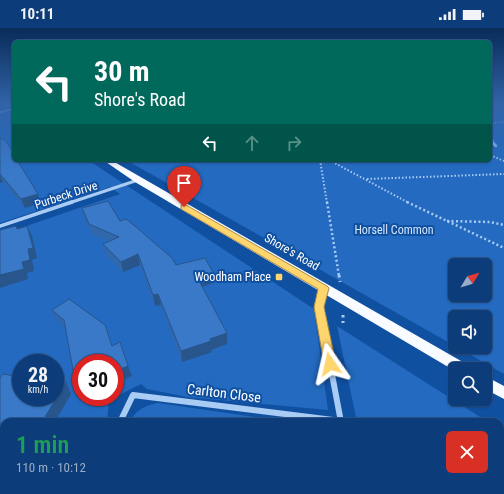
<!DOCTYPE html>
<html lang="en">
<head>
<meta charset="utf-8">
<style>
  :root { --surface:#0c3c79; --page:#15437e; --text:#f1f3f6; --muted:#9aadc6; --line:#2c568a }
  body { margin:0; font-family:"Roboto Condensed",sans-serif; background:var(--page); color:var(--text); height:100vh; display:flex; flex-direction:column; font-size:15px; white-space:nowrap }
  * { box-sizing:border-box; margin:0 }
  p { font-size:13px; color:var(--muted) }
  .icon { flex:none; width:22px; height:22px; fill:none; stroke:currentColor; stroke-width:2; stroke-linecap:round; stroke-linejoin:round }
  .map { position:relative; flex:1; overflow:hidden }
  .panel { position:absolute; left:0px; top:390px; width:504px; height:76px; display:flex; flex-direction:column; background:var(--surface); border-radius:12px 12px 0 0; box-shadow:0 1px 3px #0004,0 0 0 1px var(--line) }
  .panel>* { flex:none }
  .banner { position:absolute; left:12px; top:12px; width:480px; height:122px; border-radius:6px; box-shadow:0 1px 3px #0004,0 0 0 1px var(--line); background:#00695c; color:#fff; overflow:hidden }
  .needle { width:26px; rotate:52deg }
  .tools { position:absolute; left:448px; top:230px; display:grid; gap:8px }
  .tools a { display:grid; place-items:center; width:44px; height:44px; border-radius:6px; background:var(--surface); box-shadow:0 1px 3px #0004,0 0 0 1px var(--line); font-size:20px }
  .speed { position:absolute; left:12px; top:326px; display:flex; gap:8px; font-size:20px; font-weight:700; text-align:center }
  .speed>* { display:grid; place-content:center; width:52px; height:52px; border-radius:50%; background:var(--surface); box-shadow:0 1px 3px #0004,0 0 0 1px var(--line); line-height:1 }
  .speed small { font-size:10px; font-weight:400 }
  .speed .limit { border:6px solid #d22; background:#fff; color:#111 }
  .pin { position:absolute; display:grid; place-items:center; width:34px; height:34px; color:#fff; margin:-41px -17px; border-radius:50% 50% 50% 0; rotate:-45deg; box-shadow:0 0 4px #0007 }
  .pin .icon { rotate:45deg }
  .me { position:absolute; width:44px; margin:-22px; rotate:349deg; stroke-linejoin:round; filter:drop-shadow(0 0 3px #0008) }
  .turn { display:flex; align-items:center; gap:14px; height:84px; padding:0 16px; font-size:18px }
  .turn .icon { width:52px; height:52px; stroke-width:2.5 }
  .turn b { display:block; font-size:28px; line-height:34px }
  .lanes { display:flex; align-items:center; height:38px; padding:0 16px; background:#0003; justify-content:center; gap:20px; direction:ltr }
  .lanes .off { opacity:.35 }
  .round { display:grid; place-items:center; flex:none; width:42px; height:42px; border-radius:6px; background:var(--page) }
  .overview { display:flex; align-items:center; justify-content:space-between; height:68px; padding:0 16px }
  h1 { font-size:24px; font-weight:600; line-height:30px; color:#1e9e55 }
  .status { display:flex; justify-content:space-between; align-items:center; height:28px; padding:0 20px; background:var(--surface); direction:ltr }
  .status svg { height:11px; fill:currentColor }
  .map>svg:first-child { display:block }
  .green { fill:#236ac0; fill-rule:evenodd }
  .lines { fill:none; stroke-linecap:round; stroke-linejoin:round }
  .stream { fill:#9bc7f9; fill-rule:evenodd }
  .path-far3 { stroke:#a9ccf5; stroke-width:1.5; stroke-dasharray:1 1.5; stroke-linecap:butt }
  .path-far2 { stroke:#a9ccf5; stroke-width:2; stroke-dasharray:1.5 2; stroke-linecap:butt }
  .path-far1 { stroke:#a9ccf5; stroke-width:2.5; stroke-dasharray:2 2.5; stroke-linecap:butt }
  .path { stroke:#a9ccf5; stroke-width:3; stroke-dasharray:2.5 3.5; stroke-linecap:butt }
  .minor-far4 { stroke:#a9ccf5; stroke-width:2 }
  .minor-far3 { stroke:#a9ccf5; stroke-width:3 }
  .minor-far2 { stroke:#a9ccf5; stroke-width:3.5 }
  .minor-far1 { stroke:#a9ccf5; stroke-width:5 }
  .minor { stroke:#a9ccf5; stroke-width:6 }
  .primary { fill:#f8fbff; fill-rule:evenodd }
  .wall { fill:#3168ac }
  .shaded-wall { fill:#28558c }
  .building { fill:#3979c8; stroke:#28558c }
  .route { fill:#ffd56e; stroke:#a68a48 }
  .poi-dot { fill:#ffd56e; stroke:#1050a1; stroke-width:1.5 }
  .labels { text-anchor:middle; stroke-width:4; stroke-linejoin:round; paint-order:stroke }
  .street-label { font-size:12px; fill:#fff; stroke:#1050a1 }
  .park-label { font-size:12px; fill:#d2e6fe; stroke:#1050a1 }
  .poi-label { font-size:12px; fill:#fff; stroke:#1050a1; text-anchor:end }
  .near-street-label { font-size:14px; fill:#fff; stroke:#1050a1 }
</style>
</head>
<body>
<div class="status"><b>10:11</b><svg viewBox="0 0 49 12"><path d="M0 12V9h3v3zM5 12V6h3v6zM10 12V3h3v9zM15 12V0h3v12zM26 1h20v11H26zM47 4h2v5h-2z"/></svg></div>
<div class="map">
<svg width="504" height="466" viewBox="0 0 504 466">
  <rect width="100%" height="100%" fill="#1050a1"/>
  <!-- green -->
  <path class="green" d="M490,77H504V346L457,319H485V289H455V318L126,132H490ZM455,237H485V267H455Z
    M12,82L14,84V132H88L314,281L328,382L187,369L147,361L141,356L109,372L107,394H4V462H73L71,466H0V207L120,166L110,159L0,195V85ZM21,335H55V369H21ZM81,335H115V369H81Z
    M337,298L488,394H357Z
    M158,375L289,394H130C135,382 146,377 158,375Z
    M500,401L504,404V466H373L372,462H500Z
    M104,462H337L338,466H103Z"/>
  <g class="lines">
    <!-- stream -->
    <path class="stream" d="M490,107L492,108L494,114L497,117V119H495L490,114Z"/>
    <!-- path-far3 -->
    <path class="path-far3" d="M490,95L504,94"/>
    <!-- path-far2 -->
    <path class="path-far2" d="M490,127L504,133
      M320,132L327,175
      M329,132L409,175
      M367,151L504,146"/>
    <!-- path-far1 -->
    <path class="path-far1" d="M327,174L339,248
      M407,174L504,220
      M447,193L490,194L504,197"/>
    <!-- path -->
    <path class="path" d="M339,247L340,254
      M343,287V295"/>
    <!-- minor-far4 -->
    <path class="minor-far4" d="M0,84L14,81"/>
    <!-- minor-far3 -->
    <path class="minor-far3" d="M69,175L138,152"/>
    <!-- minor-far2 -->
    <path class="minor-far2" d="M0,198L72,174"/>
    <!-- minor-far1 -->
    <path class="minor-far1" d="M323,261L319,279L331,342"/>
    <!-- minor -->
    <path class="minor" d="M331,341L341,394
      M120,394L133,367L341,393
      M351,462L352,466
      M85,466L87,462"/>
    <!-- primary -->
    <path class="primary" d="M103,132H111L468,337L470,341H455V343L135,154Z
      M485,348L504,358V371L485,361Z"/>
  </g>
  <!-- wall -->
  <path class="wall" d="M0,110L38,166L41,175L25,180L3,154L0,155Z
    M82,180L120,193L176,237L213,244L214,255L202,258L227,305V316L211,322L212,324L182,334L161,277L155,278L140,237L123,244L105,226L103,216L109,213L92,206L84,189Z
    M52,282L112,318L128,338L132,348L117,354L115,348V335L77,353L73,342L66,300L56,292Z
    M202,462H300V466H203Z"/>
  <!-- shaded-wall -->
  <path class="shaded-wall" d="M0,147L3,154L0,155Z
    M38,166L41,175L25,180L21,171Z
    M27,198L32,208L37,230L32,232L34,243L27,245L28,251L0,260V247L22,234L28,221Z
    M138,226L140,237L123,244L121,234Z
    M213,244L214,255L198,260L197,249Z
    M158,266L161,277L155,278L153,267Z
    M227,305V316L211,322L212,324L182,334L181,323L210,311Z
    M109,329L111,335H92Z
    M128,338L132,348L117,354L115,347V343Z
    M81,339V351L77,353L73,342Z
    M66,354L71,366L55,394H42Z
    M4,439V462H10L12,464L11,466H0V445Z"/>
  <!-- building -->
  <path class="building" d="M0,110L6,113L14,126V132H17L38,166L21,171L0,146Z
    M108,173L120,193L126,191L136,199L172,230L176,237L205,230L213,244L197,249L227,305L210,311L211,313L181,323L158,266L153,267L138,226L121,234L103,216L119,209L89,196L82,180Z
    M16,198L17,201L27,198L33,220L28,221L30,232L22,234L24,241L0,247V202Z
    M69,271L105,297L112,318L120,314L128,338L115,343V335H111L109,329L92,335H81V339L73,342L64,292L52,282Z
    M3,346L21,349V369H55V353L66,354L42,394H4V439L0,445V350Z
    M0,453H3L0,458Z
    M222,462H300V466H242Z"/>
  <!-- sky -->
  <linearGradient id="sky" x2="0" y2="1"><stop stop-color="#092c59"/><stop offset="0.54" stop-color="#3164a8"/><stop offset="1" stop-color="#3164a8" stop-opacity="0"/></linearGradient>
  <rect width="504" height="142" fill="url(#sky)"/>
  <!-- route -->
  <path class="route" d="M181,177H186L327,258L329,260L324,279L336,336L334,339L330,341L326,339L324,336L314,279L318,261L181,181Z"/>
  <!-- markers -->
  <rect class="poi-dot" x="275" y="245" width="8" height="8" rx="2"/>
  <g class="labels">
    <!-- street labels -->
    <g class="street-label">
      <text transform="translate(66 167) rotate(-18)" y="4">Purbeck Drive</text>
      <text transform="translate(292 224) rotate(30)" y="4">Shore's Road</text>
    </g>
    <!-- park labels -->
    <g class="park-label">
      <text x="394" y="206">Horsell Common</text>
    </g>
    <!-- poi labels -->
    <g class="poi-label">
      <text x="271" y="253">Woodham Place</text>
    </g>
    <!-- near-street labels -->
    <g class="near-street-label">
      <text transform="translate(224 365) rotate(7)" y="5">Carlton Close</text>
    </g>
  </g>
</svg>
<div class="tools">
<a><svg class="needle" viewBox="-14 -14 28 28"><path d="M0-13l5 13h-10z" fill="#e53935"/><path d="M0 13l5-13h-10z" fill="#9aadc6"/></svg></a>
<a><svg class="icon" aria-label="sound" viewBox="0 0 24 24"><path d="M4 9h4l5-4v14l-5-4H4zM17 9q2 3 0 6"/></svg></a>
<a><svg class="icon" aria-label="search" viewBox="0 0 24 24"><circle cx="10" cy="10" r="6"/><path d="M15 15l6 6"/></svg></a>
</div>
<div class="speed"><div>28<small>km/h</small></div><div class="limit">30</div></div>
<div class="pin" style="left:184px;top:179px;background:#d93025"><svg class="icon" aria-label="arrive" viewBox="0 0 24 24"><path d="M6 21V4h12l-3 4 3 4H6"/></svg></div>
<svg class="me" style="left:330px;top:336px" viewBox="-20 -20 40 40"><path d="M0-17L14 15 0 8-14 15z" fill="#ffd56e" stroke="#fff" stroke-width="4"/></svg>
<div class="banner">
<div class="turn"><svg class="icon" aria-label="left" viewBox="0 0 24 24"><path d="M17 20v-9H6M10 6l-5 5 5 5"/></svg><div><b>30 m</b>Shore's Road</div></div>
<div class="lanes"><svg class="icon" aria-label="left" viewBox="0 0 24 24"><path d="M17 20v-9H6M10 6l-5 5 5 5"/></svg><svg class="icon off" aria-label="ahead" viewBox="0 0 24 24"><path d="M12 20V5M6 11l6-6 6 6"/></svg><svg class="icon off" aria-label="right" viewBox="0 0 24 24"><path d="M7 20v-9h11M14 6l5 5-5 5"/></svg></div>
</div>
<section class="panel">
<div class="overview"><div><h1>1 min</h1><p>110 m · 10:12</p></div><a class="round" style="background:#d93025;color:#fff"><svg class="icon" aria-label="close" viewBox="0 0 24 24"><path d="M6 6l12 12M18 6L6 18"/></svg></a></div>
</section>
</div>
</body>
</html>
